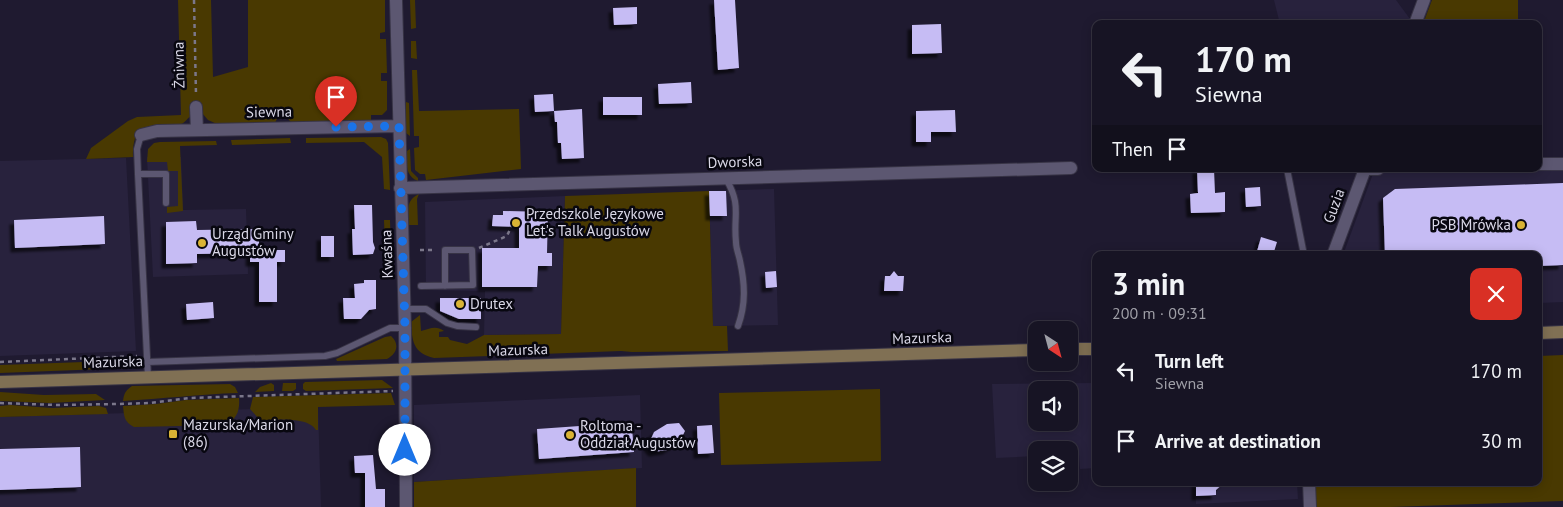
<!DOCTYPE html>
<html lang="en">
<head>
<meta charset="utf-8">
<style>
  :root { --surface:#171424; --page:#201d2c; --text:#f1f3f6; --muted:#9e9ea6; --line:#363341 }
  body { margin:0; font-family:"PT Sans",sans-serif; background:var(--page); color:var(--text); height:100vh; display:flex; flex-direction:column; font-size:19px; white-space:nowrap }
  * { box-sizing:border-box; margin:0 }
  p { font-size:16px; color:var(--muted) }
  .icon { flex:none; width:28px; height:28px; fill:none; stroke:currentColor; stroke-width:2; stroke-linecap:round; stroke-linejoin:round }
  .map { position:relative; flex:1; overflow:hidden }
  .details { position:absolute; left:1092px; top:251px; width:450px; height:235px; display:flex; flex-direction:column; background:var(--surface); border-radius:10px; box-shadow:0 2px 12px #0003,0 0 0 1px var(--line) }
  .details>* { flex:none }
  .hud { position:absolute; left:1092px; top:20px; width:450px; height:152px; border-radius:10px; box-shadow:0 2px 12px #0003,0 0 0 1px var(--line); background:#171424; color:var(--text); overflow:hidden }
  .needle { width:32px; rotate:144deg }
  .buttons { position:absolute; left:1028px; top:321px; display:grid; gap:10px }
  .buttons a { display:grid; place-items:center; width:50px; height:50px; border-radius:10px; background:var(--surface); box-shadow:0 2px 12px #0003,0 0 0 1px var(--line); font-size:25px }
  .pin { position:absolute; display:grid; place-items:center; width:42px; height:42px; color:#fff; margin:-51px -21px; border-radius:50% 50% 50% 0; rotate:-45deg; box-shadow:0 0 5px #0007 }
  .pin .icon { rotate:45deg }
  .me { position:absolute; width:55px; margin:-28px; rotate:0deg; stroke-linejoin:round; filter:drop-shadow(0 0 4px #0008) }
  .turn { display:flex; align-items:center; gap:18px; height:105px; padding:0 20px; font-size:22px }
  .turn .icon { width:65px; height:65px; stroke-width:2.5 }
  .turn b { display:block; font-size:35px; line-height:42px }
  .then { display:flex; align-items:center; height:48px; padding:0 20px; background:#0003; gap:10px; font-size:19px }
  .round { display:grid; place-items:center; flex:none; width:52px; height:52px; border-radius:10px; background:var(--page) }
  .summary { display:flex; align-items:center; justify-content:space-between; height:85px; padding:0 20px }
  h1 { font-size:30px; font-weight:700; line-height:38px }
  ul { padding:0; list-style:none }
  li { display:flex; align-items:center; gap:15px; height:70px; padding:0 20px }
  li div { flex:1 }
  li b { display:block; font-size:19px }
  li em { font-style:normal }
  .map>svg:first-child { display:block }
  .built { fill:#28223d; fill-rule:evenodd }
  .green { fill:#493901 }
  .building { fill:#c6bcf4; filter:url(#shadow) }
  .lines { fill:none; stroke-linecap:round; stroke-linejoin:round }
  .service-casing { stroke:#373345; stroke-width:8 }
  .minor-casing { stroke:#373345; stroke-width:14 }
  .secondary-casing { stroke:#373345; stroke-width:14 }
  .path { stroke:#7b778a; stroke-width:2.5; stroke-dasharray:4 4; stroke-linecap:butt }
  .service { stroke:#5c5771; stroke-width:6 }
  .minor { stroke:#5c5771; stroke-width:12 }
  .secondary { stroke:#807054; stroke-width:12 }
  .route { stroke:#1a73e8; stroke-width:9; stroke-dasharray:0 16.2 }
  .poi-dot { fill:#d9b334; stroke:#080710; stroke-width:2 }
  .labels { text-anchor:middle; stroke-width:5; stroke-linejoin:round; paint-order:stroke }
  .street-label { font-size:15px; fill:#dad8e7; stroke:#080710 }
  .poi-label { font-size:15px; fill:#dad8e7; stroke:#080710; text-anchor:start }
</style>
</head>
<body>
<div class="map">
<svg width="1563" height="507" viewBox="0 0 1563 507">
  <defs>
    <filter id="shadow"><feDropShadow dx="-4.5" dy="4.5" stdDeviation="1" flood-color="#0009"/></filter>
  </defs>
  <rect width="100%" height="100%" fill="#1f1a30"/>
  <!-- built -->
  <path class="built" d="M1274,0H1396L1410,19L1409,24H1280Z
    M147,157H181L183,210L246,209L248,274L153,277Z
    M126,158L136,351L0,356V161Z
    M1563,167V302L1539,303V255H1343L1374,171Z
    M774,189L778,325L713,326L709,191Z
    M565,196L561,334L484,335L485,291L426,290L425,202Z
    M1096,383V468L1080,469L1079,455H1069V450H1036V456L996,458L992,384ZM1036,390H1069V422H1036Z
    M640,395L642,468L414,482V405Z
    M318,407L321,507H0V417Z
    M1195,483H1297L1298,499L1196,504Z"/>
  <!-- green -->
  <path class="green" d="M178,0H211L213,77L248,67V0H385V32L380,33V39H386L387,73H381V81H387V110L382,115H371V121L291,122L287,118V114H279L275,123L217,124L208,120L202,113C199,114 193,114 191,116C186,119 185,124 178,125C152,130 133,116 133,157L86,159L91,148L128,121L137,117L181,115Z
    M410,0H415L416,28L411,29Z
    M1432,0H1518V24H1423Z
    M411,41H416L417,59L411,58Z
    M412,70H417L419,111L519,109L521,169L426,180L425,174H420L415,170L414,148L419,147V136H414Z
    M406,102L409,103L410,136L406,133Z
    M381,137L386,139L388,143L390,190L384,189L382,157L364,142L306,143V138Z
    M290,138L291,143L232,145L231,140Z
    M216,141L217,145L180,146L183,211L167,213V207L178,206V171H168L167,162H147L148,149L154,143L160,142Z
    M410,149L411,171L418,178V181C404,175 407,163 407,151Z
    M709,191L713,326H727L728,351L632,352L621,351L434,358C413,353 412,341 411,322L420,315L421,331C429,329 436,325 444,331L439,332V337H448L450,340L467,344L484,335L561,334L565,196Z
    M419,194L417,199L418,225H408C408,213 405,200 419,194Z
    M384,220H390L391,250H385Z
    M391,336C400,344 397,354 387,359L337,361L336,359L385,337Z
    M1563,355V501L1391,507H1315V483L1539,482V356Z
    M140,360L139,364L129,368L0,373V365Z
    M382,380L393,388L306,391L303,389V384L305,382Z
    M271,383L274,385V391L255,392L260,387Z
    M283,383H296V389L293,391H282Z
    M230,384L235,387L238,393C200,394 162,399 123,401C124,393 126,390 132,386Z
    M880,389L881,461L721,465L719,393Z
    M0,392L44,395L96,394L105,400L50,403L0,401Z
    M391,393L395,405L318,407V430H316C308,416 275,420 260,420L250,409L253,397Z
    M239,398C240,411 237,419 225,425L134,427C124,422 124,416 123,406L156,404L186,400Z
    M10,405L52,408L99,406L106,408L108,414L0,417V406Z
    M636,468V507H414V482Z"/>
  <!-- building -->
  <path class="building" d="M714,0H735L739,68L718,70Z
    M637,7V24L614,25L613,8Z
    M941,24L942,53L912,54V25Z
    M691,82L692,103L659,104L658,84Z
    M553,94L554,111L535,112L534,95Z
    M603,97H642V115H603Z
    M582,109L584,158L562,159L561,143H558L557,122H555L554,111Z
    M955,110L956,132H931V142H916V111Z
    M1197,169H1214L1215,193L1225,192V212L1191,213L1190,194L1198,193Z
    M1563,183V265L1539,266V255H1385L1383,198L1395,189Z
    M1260,187L1261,206L1246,207L1245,188Z
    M709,191H726L727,216H710Z
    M354,205H372L373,242L375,248L373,254L353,255L352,229H355Z
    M503,211L548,212L547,253H552V266H538L537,287H482V248H519V227L492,226L493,215H503Z
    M104,216L105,244L15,248L14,220Z
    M196,221L197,230L259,229V250H285V262H277V302H259V262H250V253L197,254V263L166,264V222Z
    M321,236H334V257H321Z
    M1261,237L1277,242L1273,255H1256Z
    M776,271L777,287L766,288L765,272Z
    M894,271L898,276H904L903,291H884L885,276H890Z
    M364,280H376V309L369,310L361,319H344L343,298H355L354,284L364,283Z
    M440,298H481V319H459L440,311Z
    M213,302L214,318L187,320L186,304Z
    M679,423L685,431L680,441L667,450L653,452L648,446L654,432L667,424Z
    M594,425V431L632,428L634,452L539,459L537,429Z
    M712,425L714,453L698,454L697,426Z
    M80,447L81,487L0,490V449Z
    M373,455L376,489H385V507H365V473H355L354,456Z
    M1196,482H1225L1216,490V495L1196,496Z"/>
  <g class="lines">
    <!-- service casing -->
    <g class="service-casing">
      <path id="service" d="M1287,169L1304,255
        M138,174L137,149L141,135
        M726,179C742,206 733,215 736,242C736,249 739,255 740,261C745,284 746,304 738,326
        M421,286L473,285L472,250H445V286
        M404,309H426L447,323L457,326L476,327
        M147,362L325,356L337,353L390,328H405
        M148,377L138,174H166V203"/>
    </g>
    <!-- minor casing -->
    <g class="minor-casing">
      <path id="minor" d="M396,0L405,328L406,507
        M1415,24L1424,0
        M196,107L197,130
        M141,135L157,131L399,126
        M1539,164H1563
        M1364,169H1378
        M400,188L1071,168
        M1333,255L1365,169
        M1309,482L1310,507"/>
    </g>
    <!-- secondary casing -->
    <g class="secondary-casing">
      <path id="secondary" d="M1539,333L1563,332
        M1069,349H1096
        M0,382L1036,350"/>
    </g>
    <!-- path -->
    <path class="path" d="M194,0L196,95
      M479,248L507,236L511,227
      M420,250H436
      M0,362L137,356
      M0,403L56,405L117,404L150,403L190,398L393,391"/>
    <!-- service -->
    <use href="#service" class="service"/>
    <!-- minor -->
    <use href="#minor" class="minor"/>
    <!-- secondary -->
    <use href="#secondary" class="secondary"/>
  </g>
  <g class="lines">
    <!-- route -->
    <path class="route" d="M336,127L399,126L405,328V450"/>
  </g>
  <!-- markers -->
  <g class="poi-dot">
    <circle cx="516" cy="223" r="5"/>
    <circle cx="1521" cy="225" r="5"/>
    <circle cx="202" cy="243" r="5"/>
    <circle cx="460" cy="304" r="5"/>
    <rect x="168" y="429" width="10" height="10" rx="2.5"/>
    <circle cx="570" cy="435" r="5"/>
  </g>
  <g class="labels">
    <!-- street labels -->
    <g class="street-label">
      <text transform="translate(179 65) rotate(-91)" y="5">Żniwna</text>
      <text transform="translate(269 112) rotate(-1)" y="5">Siewna</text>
      <text transform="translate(735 162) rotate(-2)" y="5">Dworska</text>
      <text transform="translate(1334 206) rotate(-70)" y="5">Guzia</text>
      <text transform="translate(387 254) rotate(-92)" y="5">Kwaśna</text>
      <text transform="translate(922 338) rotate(-2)" y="5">Mazurska</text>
      <text transform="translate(518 350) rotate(-2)" y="5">Mazurska</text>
      <text transform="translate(113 362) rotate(-2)" y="5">Mazurska</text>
    </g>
    <!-- poi labels -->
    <g class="poi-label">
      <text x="526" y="219">Przedszkole Językowe<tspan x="526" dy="17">Let's Talk Augustów</tspan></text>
      <text x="1511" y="230" text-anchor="end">PSB Mrówka</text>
      <text x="212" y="239">Urząd Gminy<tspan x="212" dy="17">Augustów</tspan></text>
      <text x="470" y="309">Drutex</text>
      <text x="183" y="430">Mazurska/Marion<tspan x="183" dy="17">(86)</tspan></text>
      <text x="580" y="431">Roltoma -<tspan x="580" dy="17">Oddział Augustów</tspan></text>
    </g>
  </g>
</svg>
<div class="buttons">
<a><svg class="needle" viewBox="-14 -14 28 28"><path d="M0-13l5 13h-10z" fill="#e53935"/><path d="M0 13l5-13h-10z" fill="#9e9ea6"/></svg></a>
<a><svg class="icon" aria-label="sound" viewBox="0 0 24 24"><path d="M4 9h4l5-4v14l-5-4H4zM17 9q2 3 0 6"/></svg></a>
<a><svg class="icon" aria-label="layers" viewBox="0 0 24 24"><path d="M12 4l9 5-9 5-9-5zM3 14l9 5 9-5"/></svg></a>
</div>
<div class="pin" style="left:336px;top:127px;background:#d93025"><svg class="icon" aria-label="arrive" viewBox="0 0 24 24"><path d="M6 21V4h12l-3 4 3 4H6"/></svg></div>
<svg class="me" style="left:405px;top:450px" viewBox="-20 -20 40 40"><circle r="19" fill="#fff"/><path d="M0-13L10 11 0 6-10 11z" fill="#1a73e8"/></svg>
<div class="hud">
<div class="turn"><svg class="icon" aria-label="left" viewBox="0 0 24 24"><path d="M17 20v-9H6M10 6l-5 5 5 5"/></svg><div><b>170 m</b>Siewna</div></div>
<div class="then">Then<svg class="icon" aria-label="arrive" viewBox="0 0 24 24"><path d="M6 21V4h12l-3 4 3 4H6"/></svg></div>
</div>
<section class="details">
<div class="summary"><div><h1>3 min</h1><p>200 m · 09:31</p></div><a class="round" style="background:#d93025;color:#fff"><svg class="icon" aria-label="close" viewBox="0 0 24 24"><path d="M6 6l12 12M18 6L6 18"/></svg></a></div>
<ul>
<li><svg class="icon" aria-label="left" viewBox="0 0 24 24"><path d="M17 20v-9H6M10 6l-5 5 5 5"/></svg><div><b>Turn left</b><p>Siewna</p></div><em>170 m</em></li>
<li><svg class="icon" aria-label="arrive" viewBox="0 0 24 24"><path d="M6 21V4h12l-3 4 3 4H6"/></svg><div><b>Arrive at destination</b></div><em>30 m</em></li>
</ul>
</section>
</div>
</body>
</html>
